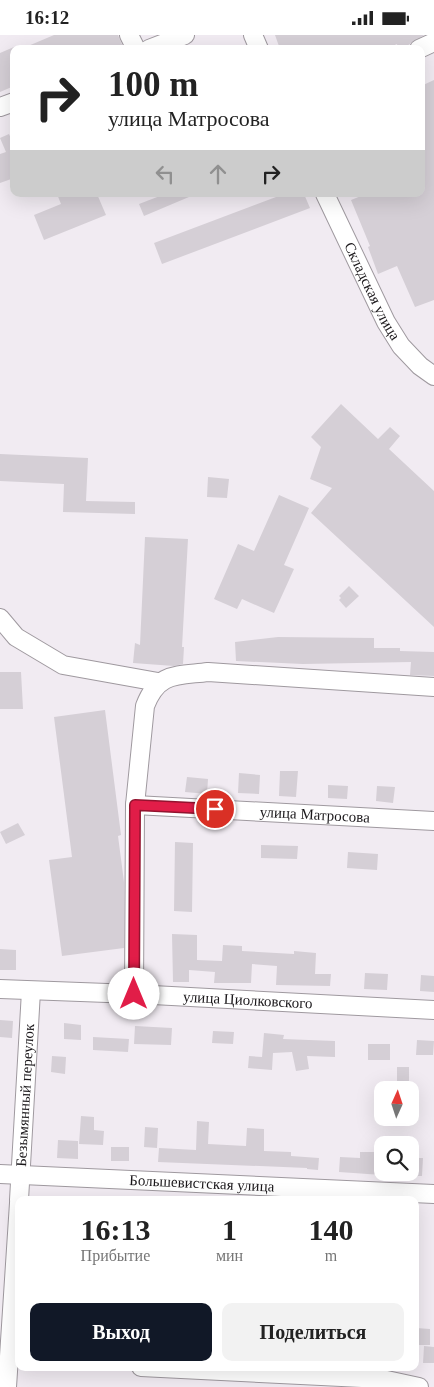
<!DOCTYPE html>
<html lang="ru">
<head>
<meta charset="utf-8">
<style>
  :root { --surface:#fff; --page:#f2f2f2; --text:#222; --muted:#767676; --accent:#111827 }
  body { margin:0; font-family:Georgia,serif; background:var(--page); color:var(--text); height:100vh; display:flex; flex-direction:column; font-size:19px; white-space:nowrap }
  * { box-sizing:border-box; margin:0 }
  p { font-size:16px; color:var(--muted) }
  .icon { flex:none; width:28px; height:28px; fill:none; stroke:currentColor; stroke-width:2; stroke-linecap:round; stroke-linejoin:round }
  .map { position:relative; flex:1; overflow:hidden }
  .sheet { position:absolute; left:15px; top:1161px; width:404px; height:175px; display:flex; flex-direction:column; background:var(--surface); border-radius:10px; box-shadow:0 5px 20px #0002 }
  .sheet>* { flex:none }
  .top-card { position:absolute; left:10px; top:10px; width:415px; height:152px; border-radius:10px; box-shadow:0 5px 20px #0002; background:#fff; color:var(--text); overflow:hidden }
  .needle { width:32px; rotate:3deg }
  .controls { position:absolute; left:374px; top:1046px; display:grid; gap:10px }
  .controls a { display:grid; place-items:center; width:45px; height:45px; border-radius:10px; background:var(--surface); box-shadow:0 5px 20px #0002; font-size:25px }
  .pin { position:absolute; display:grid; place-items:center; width:42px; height:42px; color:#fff; margin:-21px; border:2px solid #fff; border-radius:50%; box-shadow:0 1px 5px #0007 }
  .me { position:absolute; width:55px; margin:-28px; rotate:0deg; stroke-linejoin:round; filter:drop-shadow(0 0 4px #0008) }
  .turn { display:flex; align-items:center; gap:18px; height:105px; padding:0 15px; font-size:22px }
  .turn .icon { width:65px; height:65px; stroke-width:2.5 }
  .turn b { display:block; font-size:35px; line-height:42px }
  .lanes { display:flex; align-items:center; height:48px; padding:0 15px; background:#0003; justify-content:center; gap:25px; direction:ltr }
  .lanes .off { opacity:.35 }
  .eta { display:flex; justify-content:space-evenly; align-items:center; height:85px; text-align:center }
  .eta b { font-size:30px; font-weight:700; line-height:35px }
  .button { display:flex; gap:10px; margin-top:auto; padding:10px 15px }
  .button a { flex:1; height:58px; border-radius:10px; background:var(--accent); color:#fff; font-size:20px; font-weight:700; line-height:58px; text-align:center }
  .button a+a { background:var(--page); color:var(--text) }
  .status { display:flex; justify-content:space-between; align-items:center; height:35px; padding:0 25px; background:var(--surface); direction:ltr }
  .status svg { height:14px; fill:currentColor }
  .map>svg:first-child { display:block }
  .building { fill:#d5cfd6 }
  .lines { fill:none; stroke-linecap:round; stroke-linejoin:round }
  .minor-casing { stroke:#9f999f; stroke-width:20 }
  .minor { stroke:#fff; stroke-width:18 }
  .route-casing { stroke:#92132f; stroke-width:12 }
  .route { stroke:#e11d48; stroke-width:9 }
  .labels { text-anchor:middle; stroke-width:4; stroke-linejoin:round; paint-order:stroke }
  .street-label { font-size:15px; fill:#1b181b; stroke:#fff }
</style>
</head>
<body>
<div class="status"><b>16:12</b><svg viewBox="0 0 49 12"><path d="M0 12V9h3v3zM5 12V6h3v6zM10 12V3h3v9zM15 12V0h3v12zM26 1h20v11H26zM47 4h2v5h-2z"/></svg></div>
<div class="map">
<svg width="434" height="1352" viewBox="0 0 434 1352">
  <rect width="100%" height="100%" fill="#f1ebf2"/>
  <!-- building -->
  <path class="building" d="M54,0H118L124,14H21Z
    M275,0H424L402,14H398L397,9L386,14H280Z
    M14,12V51L0,57V18Z
    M434,45V265L415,272L397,231L378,239L368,212L370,211L351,165L366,159H421V51Z
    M9,99L14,110V143L0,148V119L6,117L0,103Z
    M57,159H97L106,180L44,205L34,180L61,169Z
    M165,159H196L144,181L139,169Z
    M284,159H304L310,173L162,229L154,208Z
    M341,369L378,404L390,392L400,401L389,414L434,456V592L311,478L332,453L310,444L321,412L311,402Z
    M0,419L88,423L86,466L135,467V479L63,477L64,449L0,446Z
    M208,442L229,444L227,463L207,462Z
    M279,460L309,473L284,530L294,534L274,578L242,564L237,574L214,564L238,509L254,516Z
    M145,502L188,504L182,612H184L183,629L174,631L133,628L135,608L140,610Z
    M349,551L359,561L346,573L339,565L341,563L339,561Z
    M278,602L374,603V613H400V616L434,617V641L410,640L411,627L303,629L236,626L235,607Z
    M0,637H21L23,674H0Z
    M105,675L121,800L118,801L124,847V913L62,921L49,825L72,822L54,682Z
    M280,736H298L296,762L279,761Z
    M239,738L260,740L259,759L238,758Z
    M187,742L208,744L207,759L185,757Z
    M328,750L348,751L347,764L328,763Z
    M377,751L395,752L393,768L376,766Z
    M18,788L25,800L6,809L0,797Z
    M175,807L193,808L192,877L174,876Z
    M261,810L298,811L297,824L261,823Z
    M348,817L378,819L377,835L347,833Z
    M172,899L197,900V925L222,926L223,910L242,911V916L294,919V916L316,918L315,939H331L330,951L276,950L277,931L252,929L251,948H214L215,937L189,935V947H173Z
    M0,914L16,915V935H0Z
    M365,938L388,939L387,955L364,954Z
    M421,940L434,941V957L420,956Z
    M0,985L13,986L12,1003L0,1002Z
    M64,988L81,990V1005L64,1004Z
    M135,991L172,993L171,1010L134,1009Z
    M213,996L234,997L233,1009L212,1008Z
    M264,998L284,1000L283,1004L335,1006V1022L307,1021L309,1034L296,1036L292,1017L273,1018L272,1035L248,1033L249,1021L262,1022Z
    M93,1002L129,1004L128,1017L93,1015Z
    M417,1005L434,1006L433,1020H416Z
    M368,1009H390V1025H368Z
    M52,1021L66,1022L65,1039L51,1037Z
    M397,1032H409V1055H397Z
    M81,1081L94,1082V1095L104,1096L103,1110L79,1109Z
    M197,1086L209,1087L208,1109L246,1111L247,1093L264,1094V1116L291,1117V1121L319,1123L318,1135L307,1134V1133L158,1127L159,1113L196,1115Z
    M145,1092L158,1093L157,1113L144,1112Z
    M58,1105L78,1106V1124L57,1123Z
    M111,1112H129V1126H111Z
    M360,1117H382V1140L339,1137L340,1122L360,1123Z
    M410,1123H423L422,1141H410Z
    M416,1293L430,1294V1310H416Z
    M424,1311L434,1312V1328H423Z"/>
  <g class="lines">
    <!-- minor casing -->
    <g class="minor-casing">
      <g id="minor">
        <path d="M129,0L136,14"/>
        <path d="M253,0L259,14"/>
        <path d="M149,14L185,0"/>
        <path d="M419,14L434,7"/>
        <path d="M0,72L14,67"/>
        <path id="s1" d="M325,159L386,287L401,311L420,331L434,341"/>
        <path d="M0,583L16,602L63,630L158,647"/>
        <path id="s2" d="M135,770L434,786"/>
        <path id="s3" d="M0,954L134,959L434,975"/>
        <path d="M134,959L135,770L145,671C158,637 176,641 208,637L434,652"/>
        <path id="s4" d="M0,1139L434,1159"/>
        <path id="s5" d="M19,1165L31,956"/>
        <path d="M141,1332L382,1344L419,1352"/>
        <path d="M7,1352L19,1168"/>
      </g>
    </g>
    <!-- minor -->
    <use href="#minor" class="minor"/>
  </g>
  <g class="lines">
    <!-- route casing -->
    <g class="route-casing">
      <path id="route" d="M134,959L135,770L215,774"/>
    </g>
    <!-- route -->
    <use href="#route" class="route"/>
  </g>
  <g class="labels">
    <!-- street labels -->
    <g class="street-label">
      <text dy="5" stroke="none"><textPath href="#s1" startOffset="108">Складская улица</textPath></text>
      <text dy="5" stroke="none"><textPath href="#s2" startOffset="180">улица Матросова</textPath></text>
      <text dy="5" stroke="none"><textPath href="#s3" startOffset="248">улица Циолковского</textPath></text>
      <text dy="5" stroke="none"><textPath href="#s5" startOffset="105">Безымянный переулок</textPath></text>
      <text dy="5" stroke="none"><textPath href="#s4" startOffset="202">Большевистская улица</textPath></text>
    </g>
  </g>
</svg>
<div class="controls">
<a><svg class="needle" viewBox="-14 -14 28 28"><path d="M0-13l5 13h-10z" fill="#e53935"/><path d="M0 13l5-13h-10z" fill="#767676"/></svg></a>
<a><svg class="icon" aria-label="search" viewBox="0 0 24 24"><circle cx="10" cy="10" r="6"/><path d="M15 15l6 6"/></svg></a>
</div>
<div class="pin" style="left:215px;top:774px;background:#d93025"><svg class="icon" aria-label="arrive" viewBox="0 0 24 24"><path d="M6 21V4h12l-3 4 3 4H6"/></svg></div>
<svg class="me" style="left:134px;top:959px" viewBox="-20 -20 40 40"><circle r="19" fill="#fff"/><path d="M0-13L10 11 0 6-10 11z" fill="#e11d48"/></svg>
<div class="top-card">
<div class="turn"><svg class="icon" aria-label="right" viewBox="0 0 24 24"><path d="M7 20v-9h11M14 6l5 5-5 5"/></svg><div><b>100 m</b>улица Матросова</div></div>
<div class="lanes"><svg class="icon off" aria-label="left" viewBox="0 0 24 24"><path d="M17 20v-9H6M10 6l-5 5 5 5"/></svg><svg class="icon off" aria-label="ahead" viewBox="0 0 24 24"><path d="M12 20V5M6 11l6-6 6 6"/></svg><svg class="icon" aria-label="right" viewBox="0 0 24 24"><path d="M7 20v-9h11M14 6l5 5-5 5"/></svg></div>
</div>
<section class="sheet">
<div class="eta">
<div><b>16:13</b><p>Прибытие</p></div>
<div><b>1</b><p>мин</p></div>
<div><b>140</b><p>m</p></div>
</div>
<div class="button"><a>Выход</a><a>Поделиться</a></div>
</section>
</div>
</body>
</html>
